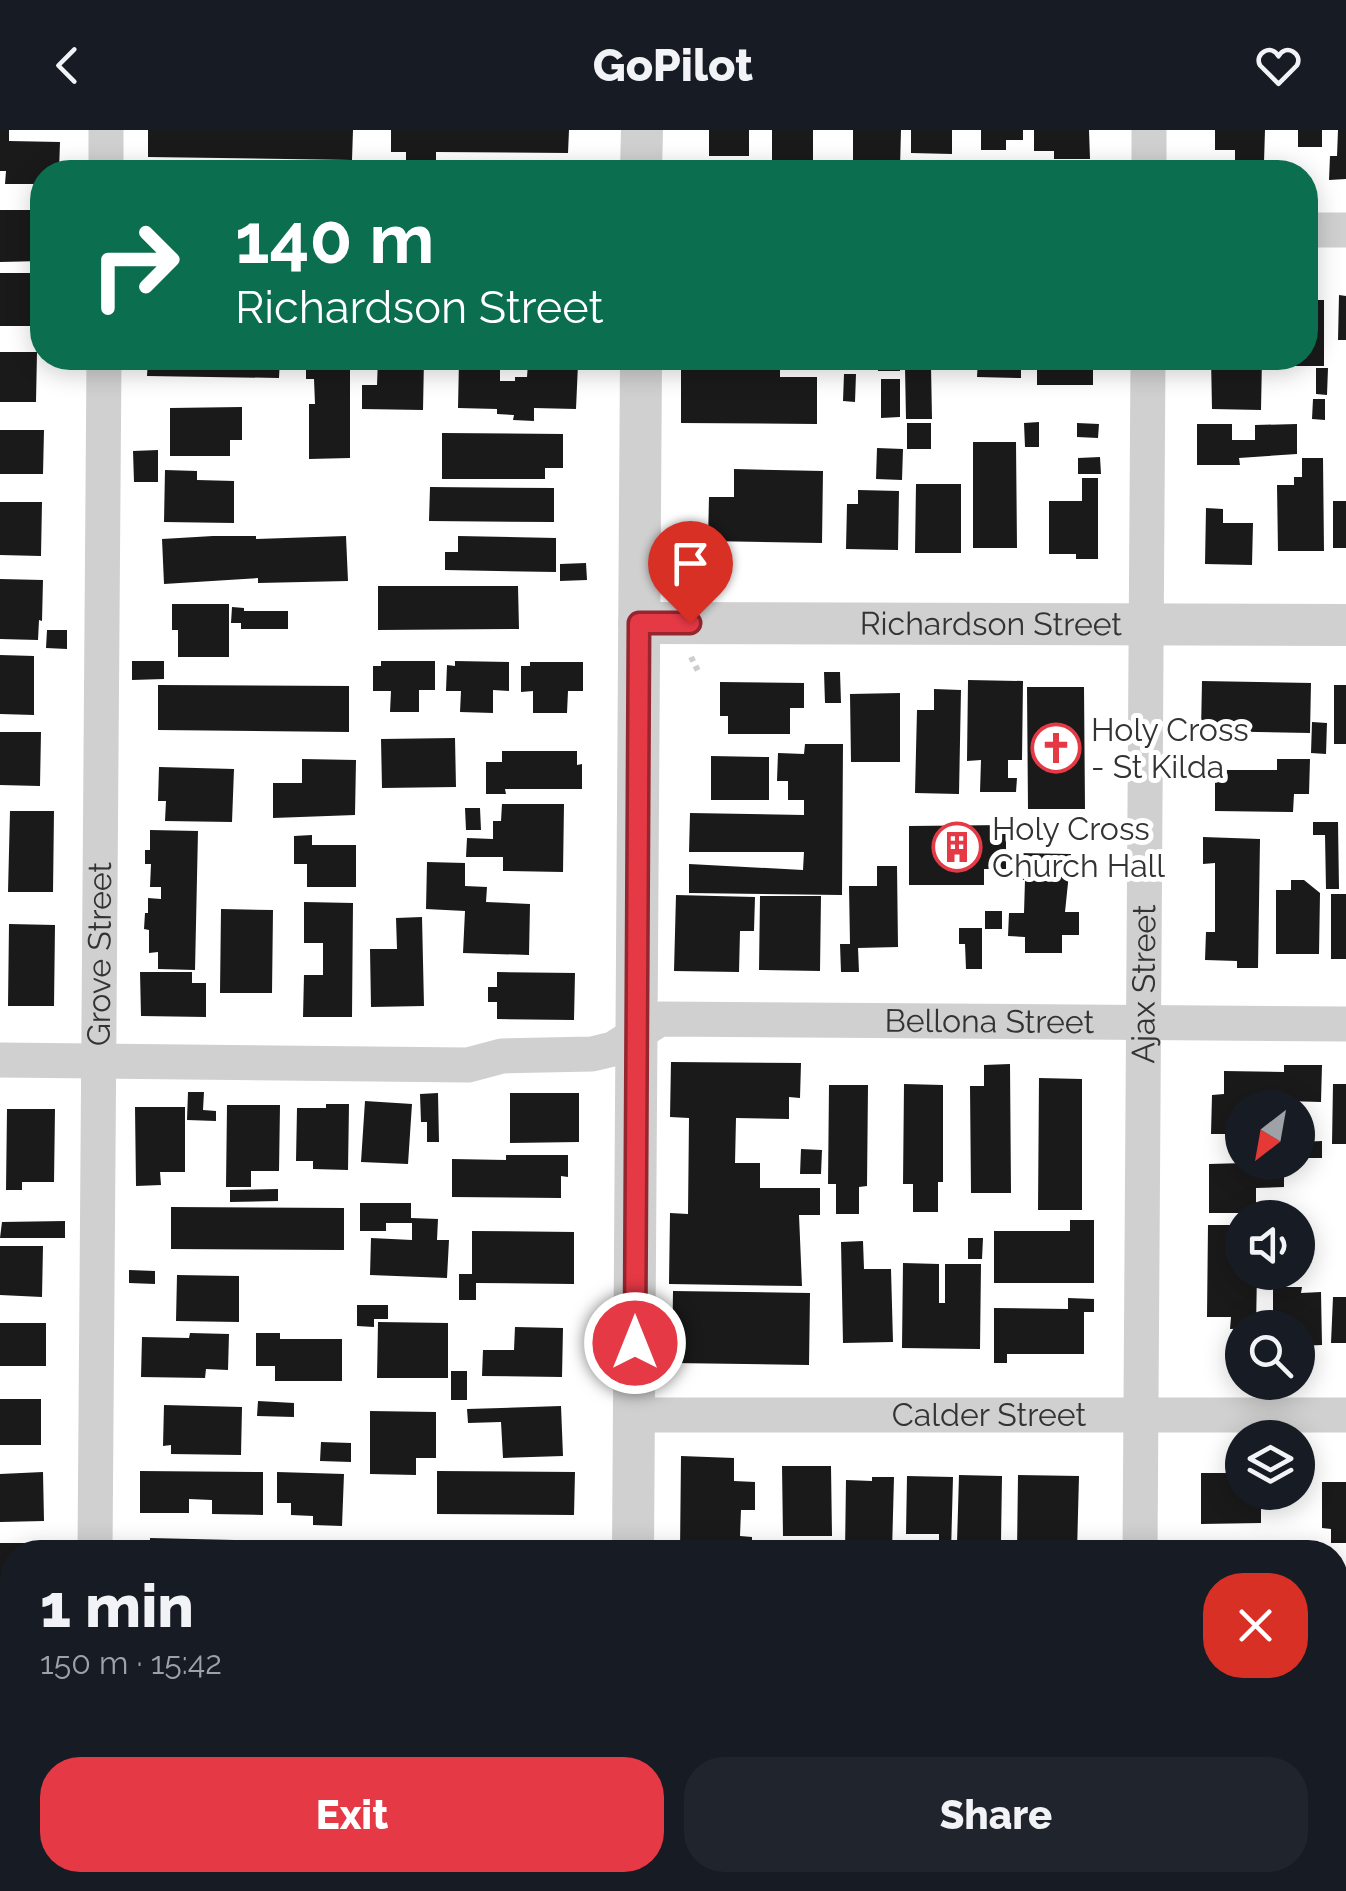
<!DOCTYPE html>
<html lang="en">
<head>
<meta charset="utf-8">
<style>
  :root { --surface:#171b24; --page:#20242c; --text:#f1f3f6; --muted:#9ea1a6; --accent:#e63946 }
  body { margin:0; font-family:Raleway,sans-serif; background:var(--page); color:var(--text); height:100vh; display:flex; flex-direction:column; font-size:38px; white-space:nowrap }
  * { box-sizing:border-box; margin:0 }
  p { font-size:32px; color:var(--muted) }
  .icon { flex:none; width:55px; height:55px; fill:none; stroke:currentColor; stroke-width:2; stroke-linecap:round; stroke-linejoin:round }
  .map { position:relative; flex:1; overflow:hidden }
  .details { position:absolute; left:0px; top:1410px; width:1348px; height:352px; display:flex; flex-direction:column; background:var(--surface); border-radius:40px 40px 0 0; box-shadow:0 5px 25px #0003 }
  .details>* { flex:none }
  .guide { position:absolute; left:30px; top:30px; width:1288px; height:210px; border-radius:40px; box-shadow:0 5px 25px #0003; background:#0b6e4f; color:#fff; overflow:hidden }
  .needle { width:65px; rotate:211deg }
  .controls { position:absolute; left:1225px; top:960px; display:grid; gap:20px }
  .controls a { display:grid; place-items:center; width:90px; height:90px; border-radius:50%; background:var(--surface); box-shadow:0 5px 25px #0003; font-size:50px }
  .pin { position:absolute; display:grid; place-items:center; width:85px; height:85px; color:#fff; margin:-102px -42px; border-radius:50% 50% 50% 0; rotate:-45deg; box-shadow:0 0 10px #0007 }
  .pin .icon { rotate:45deg }
  .me { position:absolute; width:110px; margin:-55px; rotate:0deg; stroke-linejoin:round; filter:drop-shadow(0 0 8px #0008) }
  .turn { display:flex; align-items:center; gap:35px; height:210px; padding:0 40px; font-size:45px }
  .turn .icon { width:130px; height:130px; stroke-width:2.5 }
  .turn b { display:block; font-size:70px; line-height:85px }
  .round { display:grid; place-items:center; flex:none; width:105px; height:105px; border-radius:40px; background:var(--page) }
  .overview { display:flex; align-items:center; justify-content:space-between; height:170px; padding:0 40px }
  h1 { font-size:60px; font-weight:800; line-height:75px }
  .primary-button { display:flex; gap:20px; margin-top:auto; padding:20px 40px }
  .primary-button a { flex:1; height:115px; border-radius:40px; background:var(--accent); color:#fff; font-size:40px; font-weight:800; line-height:115px; text-align:center }
  .primary-button a+a { background:var(--page); color:var(--text) }
  header { display:flex; justify-content:space-between; align-items:center; height:130px; padding:0 40px; background:var(--surface); font-size:45px; font-weight:800 }
  .map>svg:first-child { display:block }
  .building { fill:#1a1a1a }
  .lines { fill:none; stroke-linecap:round; stroke-linejoin:round }
  .path { stroke:#cdcdcd; stroke-width:6; stroke-dasharray:5 5; stroke-linecap:butt }
  .minor { stroke:#d0d0d0; stroke-width:35 }
  .tertiary { stroke:#d0d0d0; stroke-width:42 }
  .route-casing { stroke:#96252e; stroke-width:25 }
  .route { stroke:#e63946; stroke-width:18 }
  .labels { text-anchor:middle; stroke-width:10; stroke-linejoin:round; paint-order:stroke }
  .street-label { font-size:32px; fill:#333; stroke:#fff }
  .poi-label { font-size:32px; fill:#333; stroke:#fff; text-anchor:start }
</style>
</head>
<body>
<header><svg class="icon" aria-label="back" viewBox="0 0 24 24"><path d="M15 5l-7 7 7 7"/></svg>GoPilot<svg class="icon" aria-label="heart" viewBox="0 0 24 24"><path d="M12 20l-8-8c-3-5 5-10 8-4 3-6 11-1 8 4z"/></svg></header>
<div class="map">
<svg width="1346" height="1761" viewBox="0 0 1346 1761">
  <rect width="100%" height="100%" fill="#fff"/>
  <!-- building -->
  <path class="building" d="M0,0H9V11L60,12L59,42H42V54H5L6,41H0Z
    M148,0H353L352,30L148,27Z
    M391,0H569L568,23L436,22V42H406V22H391Z
    M709,0H749V26H709Z
    M772,0H813V37H772Z
    M853,0H901L900,38L853,37Z
    M911,0H952V24L911,23Z
    M981,0H1023V10H1006V20H981Z
    M1034,0H1089L1090,29H1054V21H1034Z
    M1215,0H1265L1264,32L1235,31V20H1215Z
    M1298,0H1322V17H1298Z
    M1338,0H1346V49L1329,50L1330,26H1337Z
    M0,80H42V131L0,132Z
    M0,143H42V196H0Z
    M1339,165L1346,166V210H1338Z
    M1305,170H1324V236H1274V228H1305Z
    M0,222H37L36,272H0Z
    M148,228H280L279,248L147,246Z
    M306,228H350V328L309,329V274H315L314,249H306Z
    M378,228H424L423,280L362,279V255H377Z
    M681,228H780V247H817V294L681,293Z
    M856,228H900V241H878L877,232H856Z
    M978,228H1021V248L977,247Z
    M1037,228H1093V255H1037Z
    M1211,228H1262L1261,280L1212,279Z
    M459,230L500,232V251H515V247H527L528,233L578,234L576,279L534,278V291L513,290L514,285L497,284V279L458,278Z
    M931,236L932,289H906L905,237Z
    M1316,238H1328L1327,265L1316,264Z
    M844,244H856L855,272L843,271Z
    M881,249H900V287L881,288Z
    M1313,269H1325V290L1312,289Z
    M242,277V310H230V326H170V278Z
    M1039,292V317H1025L1024,293Z
    M907,293H931V319H907Z
    M1077,293L1099,294L1098,308L1077,307Z
    M1197,294H1232V310H1255V295L1297,294V324L1239,328L1240,335H1197Z
    M0,300H44L43,344H0Z
    M442,303L563,304V338H545V349H442Z
    M973,312H1016L1017,418H973Z
    M877,318L903,319L902,350L876,349Z
    M158,320V352H134L133,321Z
    M1100,327L1101,344H1078V328Z
    M1302,328H1323L1324,421H1278L1277,355H1294V347H1302Z
    M734,339L823,341L822,413L708,411L709,367H734Z
    M165,340L197,341V350L234,351V393L164,392Z
    M1082,348H1098V429H1076V424H1049V371H1082Z
    M916,354H961V423H915Z
    M430,357L554,358V392L429,391Z
    M858,360L899,361L898,420L846,419L847,374H858Z
    M1333,371H1346V418H1333Z
    M0,372H42L41,426L0,425Z
    M1206,378L1223,379V393H1253L1252,435L1205,434Z
    M213,406H256V409L346,406L348,451L258,453V448L164,454L162,409Z
    M458,406L556,408V442L445,440V422H458Z
    M586,433L587,450L560,451V434Z
    M0,449L43,450L42,491L39,490L38,510L0,509Z
    M378,456H518L519,499L378,500Z
    M172,474H229V527H178V500H172Z
    M232,477L244,478V481H288V499H241V493H231Z
    M47,500H67V519L46,518Z
    M0,525L34,526V585L0,584Z
    M132,531H164V549L132,550Z
    M381,531H435V560H419V582H390L391,561H373V536H381Z
    M455,531L509,532V561L493,560V583L460,582L461,561H446L447,535L455,536Z
    M530,532H583V561H568L567,583H533V561L521,562V536H530Z
    M824,542H840L841,573H825Z
    M968,550L1023,551L1022,630H1008V648H1017L1016,662H980L981,630L967,631Z
    M1202,551L1311,553L1310,603L1201,601Z
    M720,552L804,553V578H790V604H728V586H720Z
    M158,555L349,556V602L158,600Z
    M1334,555H1346V614H1334Z
    M1027,557H1084L1085,679H1028Z
    M934,559L961,560L959,664L915,663L917,580H934Z
    M900,563V632H851L850,564Z
    M1312,592L1327,593L1326,624L1311,623Z
    M0,602H41L40,656L0,655Z
    M455,608L456,657L382,658L381,609Z
    M805,614H843L842,765L689,763V734L803,740L804,722H689L690,683L804,685V670H788V651H777L778,623L804,624Z
    M502,621H577V635L582,634V659H505L506,664H486V632H502Z
    M711,626L769,627V670H711Z
    M302,629L356,630L355,685L273,688V653H302Z
    M1277,629H1310L1309,664H1294L1293,682L1215,681V640H1277Z
    M159,637L234,639L232,692L165,691L166,671H158Z
    M502,674H564L563,742L503,741V727H466L467,708L493,709V691H501Z
    M465,678H480L481,700H466Z
    M10,681H54L53,762H8Z
    M1313,692H1338L1339,759H1326L1325,705H1313Z
    M1006,695V739H984V755H909V696Z
    M150,700L198,701L195,840L158,839V822L149,823V800L144,799L145,783H148V768L161,769V757H150L151,734H145V720H150Z
    M312,705V715H356V757H307V734H294V706Z
    M1203,707L1260,709L1258,838H1237V831L1205,830L1206,802H1215V733L1203,734Z
    M1017,723L1071,724L1065,782H1079V805H1062V823H1025V807L1008,806L1009,783H1024L1025,750H1017Z
    M427,732L465,733V756L487,757L486,772L530,774L529,825L463,823L465,781L426,779Z
    M877,736H897L898,817L858,818L859,842H841L840,814H850L849,756H877Z
    M1291,750H1304L1320,763L1319,824H1276V760H1291Z
    M1331,764H1346V829H1331Z
    M676,765L755,767L754,801H740L739,842L674,841Z
    M760,766H821L820,841L759,840Z
    M304,772L353,773L352,887H303L304,845H323V813H304Z
    M221,779L273,780L272,863H220Z
    M985,781H1002V799H985Z
    M422,787L424,876L371,877L370,819H397L396,788Z
    M9,794L55,795L54,876H8Z
    M959,798H982V839H966L965,814H959Z
    M140,842H192V853H206V887L141,886Z
    M497,842L575,843L574,890L497,889V872H488V857H497Z
    M671,932L801,933L800,968L789,967V989L736,988L735,1033H760V1058H820V1085H799L802,1156L669,1154L670,1083L688,1084L689,988L670,987Z
    M1010,934L1011,1063H971L970,956H984V935Z
    M1284,935H1322L1321,972L1286,971V978H1242V1004H1211L1212,965L1224,964V941L1284,942Z
    M1039,948L1082,949V1080H1038Z
    M904,954L943,955V1052H938V1082H913V1054H903Z
    M1333,954H1346V1014H1332Z
    M829,955H868L867,1056L859,1057V1084H836V1054H828Z
    M188,962H204L203,980L216,981V991L187,990Z
    M438,963L439,1012H427V992H421L420,964Z
    M510,963H579V1012L510,1013Z
    M365,971L412,974L408,1034L361,1032Z
    M326,974H349L348,1040L313,1039V1031H296L297,978H326Z
    M227,975H280L279,1041H251V1057H226Z
    M135,977H185V1042H160L161,1055L136,1056Z
    M7,979H55L54,1052H22V1060H6Z
    M1322,1011V1028H1298V1012Z
    M801,1019L822,1020L821,1044H800Z
    M506,1025H568V1047L561,1046V1068L452,1067V1029L506,1030Z
    M1284,1032V1057L1256,1058V1083H1209V1034Z
    M278,1059V1071L230,1072V1060Z
    M360,1073H411V1088L438,1089L437,1110H449L447,1148L370,1145L371,1108L412,1110V1093H386V1101H360Z
    M171,1077L344,1078V1120L171,1119Z
    M1070,1090H1094V1153H994V1101H1070Z
    M65,1091V1108H0L2,1092Z
    M1208,1095H1242V1142H1257L1256,1198L1230,1199L1231,1187H1207Z
    M472,1101L574,1102V1154L476,1153V1170H459V1144H472Z
    M968,1108H983L982,1129H968Z
    M863,1111L864,1139H891L893,1212L843,1213L841,1112Z
    M0,1116H43L42,1167L0,1165Z
    M903,1133L939,1134V1173H945V1134H981L980,1219L902,1218Z
    M129,1140L155,1141V1154L129,1153Z
    M177,1145L239,1146V1192L176,1191Z
    M1273,1157H1302L1301,1163L1321,1162L1322,1215L1298,1216V1198H1273Z
    M673,1161L810,1163L809,1235L672,1233Z
    M1333,1167H1346V1213H1331Z
    M1068,1168L1094,1169V1182H1084V1224H1007V1233H994V1178L1068,1179Z
    M357,1175H388V1189H374V1197L357,1196Z
    M378,1192L448,1193V1248H377Z
    M0,1193H46V1236H0Z
    M515,1197L563,1198L562,1247L482,1246L483,1220H514Z
    M190,1203L229,1204L228,1240L206,1239L205,1248L141,1247L142,1207L189,1208Z
    M256,1203H280V1209H342V1251H275V1236H256Z
    M451,1241H467V1270H451Z
    M0,1269H41V1315H0Z
    M258,1271L294,1273V1287L257,1286Z
    M164,1275L242,1277L241,1325L171,1324V1315L163,1316Z
    M561,1276L563,1326L503,1328L501,1292L468,1293L467,1279Z
    M370,1281L436,1282V1328H416V1345L370,1344Z
    M321,1312L351,1313V1332L320,1331Z
    M681,1326L734,1328V1351L755,1352V1380H741L740,1406L752,1407V1416H738V1422H680Z
    M782,1336H831L832,1406H783Z
    M140,1341L263,1342V1385L212,1384V1370L189,1369V1383H140Z
    M437,1341L575,1342L574,1385L437,1384Z
    M43,1342L44,1391L0,1392V1344Z
    M277,1342L344,1344L342,1396L313,1395V1386L291,1385V1373H277Z
    M1201,1343H1242V1362H1261V1393L1201,1394Z
    M959,1345L1002,1346L1001,1412H987V1422H967L968,1413H957Z
    M1018,1345L1079,1346L1077,1422H1017Z
    M907,1346L953,1347L951,1422H939V1404H906Z
    M872,1347H894L892,1422H845L846,1350L872,1351Z
    M1322,1352H1346V1413H1331V1399L1322,1398Z
    M150,1408L323,1412V1422H150Z
    M1201,1410H1264V1422H1201Z
    M1295,1411H1318L1317,1422H1294Z
    M437,1412H492V1422H436Z
    M0,1413H42V1422H12V1459H0Z
    M516,1413H574L573,1422H516Z
    M0,1469H12V1503H0Z
    M0,1519H12V1554L0,1553Z
    M1335,1552H1346V1613H1335Z
    M0,1648H12V1700H0Z
    M0,1730H12V1750H41V1761H0Z
    M1345,1749L1344,1761H1268L1269,1750Z
    M471,1750H552V1761H471Z
    M671,1750H798V1761H666Z
    M852,1750H891L890,1761H852Z
    M954,1750V1761H896L897,1751Z
    M969,1750H1010V1761H969Z
    M1026,1750H1079V1761H1026Z
    M1185,1750H1234V1761H1185Z"/>
  <g class="lines">
    <!-- path -->
    <path class="path" d="M691,527L699,543"/>
    <!-- minor -->
    <g class="minor">
      <path d="M106,0V42"/>
      <path d="M1149,42V0"/>
      <path d="M1305,100H1346"/>
      <path id="s1" d="M0,930L468,935L502,926L592,924L613,919L660,889L1346,894"/>
      <path id="s2" d="M634,1285H1346"/>
      <path id="s3" d="M95,1422L104,228"/>
      <path id="s4" d="M1140,1422L1148,228"/>
      <path d="M1335,1679H1346"/>
      <path d="M93,1761V1750"/>
      <path d="M1137,1761V1750"/>
    </g>
    <!-- tertiary -->
    <g class="tertiary">
      <path d="M641,42L642,0"/>
      <path id="s5" d="M639,493L1346,495"/>
      <path d="M633,1422L641,228"/>
      <path d="M630,1761V1750"/>
    </g>
  </g>
  <g class="lines">
    <!-- route casing -->
    <g class="route-casing">
      <path id="route" d="M635,1213L639,493H690"/>
    </g>
    <!-- route -->
    <use href="#route" class="route"/>
  </g>
  <!-- icons -->
  <defs>
    <g id="church-ring" transform="scale(2.5)"><circle r="9.5" fill="#fff" stroke="#e63946" stroke-width="1.5"/><path d="M-1.2-6h2.4v3.5h3.3v2.4h-3.3V6h-2.4V-.1h-3.3v-2.4h3.3Z" fill="#e63946"/></g>
    <g id="building-ring" transform="scale(2.5)"><circle r="9.5" fill="#fff" stroke="#e63946" stroke-width="1.5"/><path d="M-4-6H4V6H1V3H-1V6H-4ZM-2.5-4.3h1.7v1.8h-1.7ZM.8-4.3h1.7v1.8H.8ZM-2.5-1h1.7V.8h-1.7ZM.8-1h1.7V.8H.8Z" fill="#e63946"/></g>
  </defs>
  <g fill-rule="evenodd">
    <use href="#church-ring" x="1056" y="618"/>
    <use href="#building-ring" x="957" y="717"/>
  </g>
  <g class="labels">
    <!-- street labels -->
    <g class="street-label">
      <text dy="11" stroke="none"><textPath href="#s5" startOffset="352">Richardson Street</textPath></text>
      <text dy="11" stroke="none"><textPath href="#s3" startOffset="598">Grove Street</textPath></text>
      <text dy="11" stroke="none"><textPath href="#s4" startOffset="568">Ajax Street</textPath></text>
      <text dy="11" stroke="none"><textPath href="#s1" startOffset="1000">Bellona Street</textPath></text>
      <text dy="11" stroke="none"><textPath href="#s2" startOffset="355">Calder Street</textPath></text>
    </g>
    <!-- poi labels -->
    <g class="poi-label">
      <text x="1091" y="611">Holy Cross<tspan x="1091" dy="37">- St Kilda</tspan></text>
      <text x="992" y="710">Holy Cross<tspan x="992" dy="37">Church Hall</tspan></text>
    </g>
  </g>
</svg>
<div class="controls">
<a><svg class="needle" viewBox="-14 -14 28 28"><path d="M0-13l5 13h-10z" fill="#e53935"/><path d="M0 13l5-13h-10z" fill="#9ea1a6"/></svg></a>
<a><svg class="icon" aria-label="sound" viewBox="0 0 24 24"><path d="M4 9h4l5-4v14l-5-4H4zM17 9q2 3 0 6"/></svg></a>
<a><svg class="icon" aria-label="search" viewBox="0 0 24 24"><circle cx="10" cy="10" r="6"/><path d="M15 15l6 6"/></svg></a>
<a><svg class="icon" aria-label="layers" viewBox="0 0 24 24"><path d="M12 4l9 5-9 5-9-5zM3 14l9 5 9-5"/></svg></a>
</div>
<div class="pin" style="left:690px;top:493px;background:#d93025"><svg class="icon" aria-label="arrive" viewBox="0 0 24 24"><path d="M6 21V4h12l-3 4 3 4H6"/></svg></div>
<svg class="me" style="left:635px;top:1213px" viewBox="-20 -20 40 40"><circle r="17" fill="#e63946" stroke="#fff" stroke-width="3"/><path d="M0-11L8 9 0 5-8 9z" fill="#fff"/></svg>
<div class="guide">
<div class="turn"><svg class="icon" aria-label="right" viewBox="0 0 24 24"><path d="M7 20v-9h11M14 6l5 5-5 5"/></svg><div><b>140 m</b>Richardson Street</div></div>
</div>
<section class="details">
<div class="overview"><div><h1>1 min</h1><p>150 m · 15:42</p></div><a class="round" style="background:#d93025;color:#fff"><svg class="icon" aria-label="close" viewBox="0 0 24 24"><path d="M6 6l12 12M18 6L6 18"/></svg></a></div>
<div class="primary-button"><a>Exit</a><a>Share</a></div>
</section>
</div>
</body>
</html>
